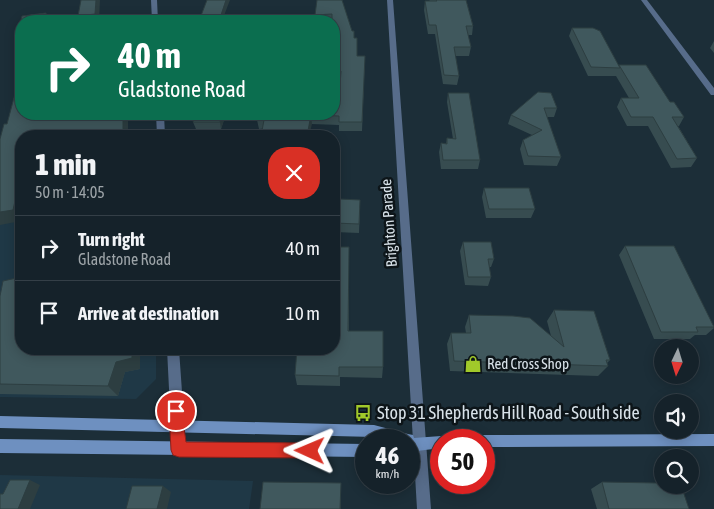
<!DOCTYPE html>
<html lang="en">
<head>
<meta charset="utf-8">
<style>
  :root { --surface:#15222a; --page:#222f36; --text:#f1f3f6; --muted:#9da4a8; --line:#343f47 }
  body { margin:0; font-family:"Asap Condensed",sans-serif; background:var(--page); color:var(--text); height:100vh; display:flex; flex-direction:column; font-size:19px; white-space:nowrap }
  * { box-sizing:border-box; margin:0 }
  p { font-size:16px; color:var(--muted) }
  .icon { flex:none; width:28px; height:28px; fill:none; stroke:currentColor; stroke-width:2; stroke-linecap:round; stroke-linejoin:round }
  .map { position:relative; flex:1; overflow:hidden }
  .drawer { position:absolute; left:15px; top:130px; width:325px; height:225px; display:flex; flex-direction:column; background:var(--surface); border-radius:20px; box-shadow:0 2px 12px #0003,0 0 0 1px var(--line) }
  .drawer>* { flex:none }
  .top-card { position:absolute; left:15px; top:15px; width:325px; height:105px; border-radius:20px; box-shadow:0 2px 12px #0003,0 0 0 1px var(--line); background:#0b6e4f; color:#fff; overflow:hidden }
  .needle { width:32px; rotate:184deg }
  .buttons { position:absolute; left:654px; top:339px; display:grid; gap:10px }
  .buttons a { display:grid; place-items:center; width:45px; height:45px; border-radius:50%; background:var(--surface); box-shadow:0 2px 12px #0003,0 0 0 1px var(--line); font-size:25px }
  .speed { position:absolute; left:355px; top:429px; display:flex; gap:10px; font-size:25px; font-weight:700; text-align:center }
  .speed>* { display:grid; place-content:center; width:65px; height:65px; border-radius:50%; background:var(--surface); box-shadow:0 2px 12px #0003,0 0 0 1px var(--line); line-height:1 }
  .speed small { font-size:12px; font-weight:400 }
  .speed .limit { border:8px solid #d22; background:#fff; color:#111 }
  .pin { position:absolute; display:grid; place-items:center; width:42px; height:42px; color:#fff; margin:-21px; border:2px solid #fff; border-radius:50%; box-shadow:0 1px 5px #0007 }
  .me { position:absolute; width:55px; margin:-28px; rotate:271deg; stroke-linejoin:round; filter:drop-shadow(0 0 4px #0008) }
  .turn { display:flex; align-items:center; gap:18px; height:105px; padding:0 20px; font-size:22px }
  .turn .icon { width:65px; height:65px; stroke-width:2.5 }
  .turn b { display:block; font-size:35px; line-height:42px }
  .round { display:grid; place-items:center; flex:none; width:52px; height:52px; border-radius:20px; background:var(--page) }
  .overview { display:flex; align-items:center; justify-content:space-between; height:85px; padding:0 20px }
  h1 { font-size:30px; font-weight:800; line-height:38px }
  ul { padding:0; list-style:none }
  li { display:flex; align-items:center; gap:15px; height:65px; padding:0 20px; border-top:1px solid var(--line) }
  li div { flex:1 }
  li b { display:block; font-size:19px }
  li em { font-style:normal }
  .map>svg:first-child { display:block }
  .built { fill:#1f3846 }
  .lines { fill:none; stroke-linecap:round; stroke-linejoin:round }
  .minor { fill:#576c8a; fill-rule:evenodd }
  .secondary { fill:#6e90c0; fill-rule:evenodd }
  .wall { fill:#374c50 }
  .shaded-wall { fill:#2d3e41 }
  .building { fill:#40585d; stroke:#2d3e41 }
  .route { fill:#d93025; stroke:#8d1f18 }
  .labels { text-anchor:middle; stroke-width:5; stroke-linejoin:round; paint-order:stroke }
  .street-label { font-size:15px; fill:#d8e2e9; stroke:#0d1519 }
  .poi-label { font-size:15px; fill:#d8e2e9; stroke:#0d1519; text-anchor:start }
  .near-poi-label { font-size:18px; fill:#d8e2e9; stroke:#0d1519; text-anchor:start }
</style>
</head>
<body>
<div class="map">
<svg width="714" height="509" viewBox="0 0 714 509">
  <rect width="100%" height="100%" fill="#1c2e38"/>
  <!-- built -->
  <path class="built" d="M21,186V349H156V379L136,399L0,397V190Z
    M0,475L253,481L249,509H0Z"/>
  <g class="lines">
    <!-- minor -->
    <path class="minor" d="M151,0H157L158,21H152Z
      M387,0H393L431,509H417Z
      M641,0H647L714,88V95H711Z
      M156,114H164L165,136H157Z
      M167,349H179L186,449L184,454L179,456L174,454L172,449Z"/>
    <!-- secondary -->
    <path class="secondary" d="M0,416L374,425L408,434L413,435L414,438L441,436L446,437L447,440H441V448L409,452V440H384L374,437L0,428Z
      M714,434V446L484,447V440H478L479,436L484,435Z
      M0,439L366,444V457L0,453Z"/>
  </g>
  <!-- wall -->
  <path class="wall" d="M342,0L354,38L357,56H365L362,131H339V125L312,124L259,129L257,120L336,102L339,100L341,80H334V21H315V15Z
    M429,0H466L473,26L472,35H468L471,47L469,56H455L459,76L457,85L443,84L435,34H428L424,10L425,1H430Z
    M572,28L619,66L670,102L684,117L679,126H678L697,158L691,167L671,168L648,126H627L617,107L621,98H629L616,76H588L569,36Z
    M714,41V53L710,48Z
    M538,92L557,108L554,117H547L561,157L557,166L524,165L520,149L523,140L532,135L508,124L511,115Z
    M448,93L480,160L478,169H441L439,152L441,143L446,144L447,138L453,139L447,102Z
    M196,114H226L221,129H196L193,122Z
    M484,188L535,209L531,218H486L482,197Z
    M340,205L360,208L359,233L335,232L334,223Z
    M463,242L494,259L491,267H489L491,277L488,286L465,285L460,251Z
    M625,246L714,328L706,335H695L690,339H654L619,255Z
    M349,247V331L383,367L382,378L340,377V386L297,385L295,375Z
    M0,296L21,349H140V369L125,372L118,396L0,394Z
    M554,310L610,360L607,363L608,366L598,376L450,371L447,344L451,333H466L465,327L469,315L551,336L547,321Z
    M602,482L665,491L689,509H597L591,489Z"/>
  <!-- shaded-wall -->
  <path class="shaded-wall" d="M96,0H100L99,21H80L78,16Z
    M226,0H230L222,21H219Z
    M46,13L50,21H45Z
    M123,114H128V136H123Z
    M222,114H226L221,129L220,122Z
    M311,115L312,124L309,136H307Z
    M21,174V221L0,225V212Z
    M132,349H140V369L125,372L118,396L108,386L116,362Z
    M30,480L40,485L30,509H18Z
    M341,483V509H340Z
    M163,486L171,492L167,509H157Z"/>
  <!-- building -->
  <path class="building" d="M81,0H96L95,14L78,16Z
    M207,0H226L219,21H199Z
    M317,0H342L352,31H354V38H357V56H365L362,122H339V116L311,115L307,136H261L264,120H257L258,114H334V102H336V100H339L341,71H334V21H332V14L315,15Z
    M436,0H466L473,26H466L471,47H454L459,76L444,75L436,25H429L425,1H437Z
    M46,13L45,21H21V41L17,36L22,16Z
    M77,14L85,21H75Z
    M572,28H593L600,31L620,68L591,67Z
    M619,65H646L670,102H674L684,117H672L697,158L677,159L653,117H631L621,98H639Z
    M21,91V114H123V136H21V174L13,210L0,212V139L4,124H7L15,94Z
    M538,92L551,93L557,108H544L561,157L528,156L523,140L542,130L511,115Z
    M448,93H469L480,160H443L441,143L447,144V138L456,139Z
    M196,114H222L220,122H193Z
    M484,188H529L535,209H489Z
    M340,199L360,200L359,224L334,223L336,205H340Z
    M463,242H491L494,259H488L491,277H468Z
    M625,246H674L714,327H696L698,332H661Z
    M334,247H349L348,331H383V367H339V376L295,375L297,349H334Z
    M21,277V349H132V358L116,362L108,386L0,384V296L3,281Z
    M554,310L594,311L610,360H606L608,366L454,361L451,333H471L469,315L513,316L530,318L564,347Z
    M10,480H30L18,509H0V494H3Z
    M263,482L341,483L340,509H260Z
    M602,482L657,483L665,491H683L689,509H609Z
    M132,486H163L157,509H126Z"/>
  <!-- route -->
  <path class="route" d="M176,404L181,406L186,442L310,443L315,446L317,451L315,456L310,458L179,457L173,455L171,450L169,411L171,406Z"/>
  <!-- icons -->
  <defs>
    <g id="shop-bare" transform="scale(1.35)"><path d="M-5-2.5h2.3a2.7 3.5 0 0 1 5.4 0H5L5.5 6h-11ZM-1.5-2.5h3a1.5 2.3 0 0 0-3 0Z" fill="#a1c92a" stroke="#0d1519" stroke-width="2.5" paint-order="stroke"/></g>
    <g id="bus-bare" transform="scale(1.35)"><path d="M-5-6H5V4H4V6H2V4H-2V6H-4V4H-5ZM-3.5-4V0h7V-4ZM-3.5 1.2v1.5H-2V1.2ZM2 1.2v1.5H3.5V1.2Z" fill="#a1c92a" stroke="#0d1519" stroke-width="2.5" paint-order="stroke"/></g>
  </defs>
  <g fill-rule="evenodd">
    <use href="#shop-bare" x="473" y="364"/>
    <use href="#bus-bare" x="363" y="413"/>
  </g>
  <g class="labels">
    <!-- street labels -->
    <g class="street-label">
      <text transform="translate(389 223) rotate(-94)" y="5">Brighton Parade</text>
    </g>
    <!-- poi labels -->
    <g class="poi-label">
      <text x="487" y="369">Red Cross Shop</text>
    </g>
    <!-- near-poi labels -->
    <g class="near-poi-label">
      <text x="377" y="419">Stop 31 Shepherds Hill Road - South side</text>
    </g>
  </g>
</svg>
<div class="buttons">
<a><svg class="needle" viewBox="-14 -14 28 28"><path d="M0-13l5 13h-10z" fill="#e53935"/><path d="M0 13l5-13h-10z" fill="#9da4a8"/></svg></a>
<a><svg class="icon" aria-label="sound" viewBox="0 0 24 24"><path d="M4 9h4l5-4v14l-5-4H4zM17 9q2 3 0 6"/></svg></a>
<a><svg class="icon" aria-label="search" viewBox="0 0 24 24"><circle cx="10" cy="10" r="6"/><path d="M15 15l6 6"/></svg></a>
</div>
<div class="speed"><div>46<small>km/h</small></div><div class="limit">50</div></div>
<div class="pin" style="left:176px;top:411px;background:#d93025"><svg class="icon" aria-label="arrive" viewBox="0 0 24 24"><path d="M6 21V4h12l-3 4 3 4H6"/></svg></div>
<svg class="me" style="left:310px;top:451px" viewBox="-20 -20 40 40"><path d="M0-17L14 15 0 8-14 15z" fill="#d93025" stroke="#fff" stroke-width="4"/></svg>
<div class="top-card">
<div class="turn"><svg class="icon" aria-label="right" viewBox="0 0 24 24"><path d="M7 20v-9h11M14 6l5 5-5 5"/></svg><div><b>40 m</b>Gladstone Road</div></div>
</div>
<section class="drawer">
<div class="overview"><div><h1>1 min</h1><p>50 m · 14:05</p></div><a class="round" style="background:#d93025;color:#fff"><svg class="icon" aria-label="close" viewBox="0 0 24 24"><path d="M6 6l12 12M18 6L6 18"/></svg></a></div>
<ul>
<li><svg class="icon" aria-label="right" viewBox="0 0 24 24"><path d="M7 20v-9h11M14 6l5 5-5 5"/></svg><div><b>Turn right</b><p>Gladstone Road</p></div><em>40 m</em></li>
<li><svg class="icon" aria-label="arrive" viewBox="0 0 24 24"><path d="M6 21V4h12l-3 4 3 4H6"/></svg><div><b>Arrive at destination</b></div><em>10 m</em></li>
</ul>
</section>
</div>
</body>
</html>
